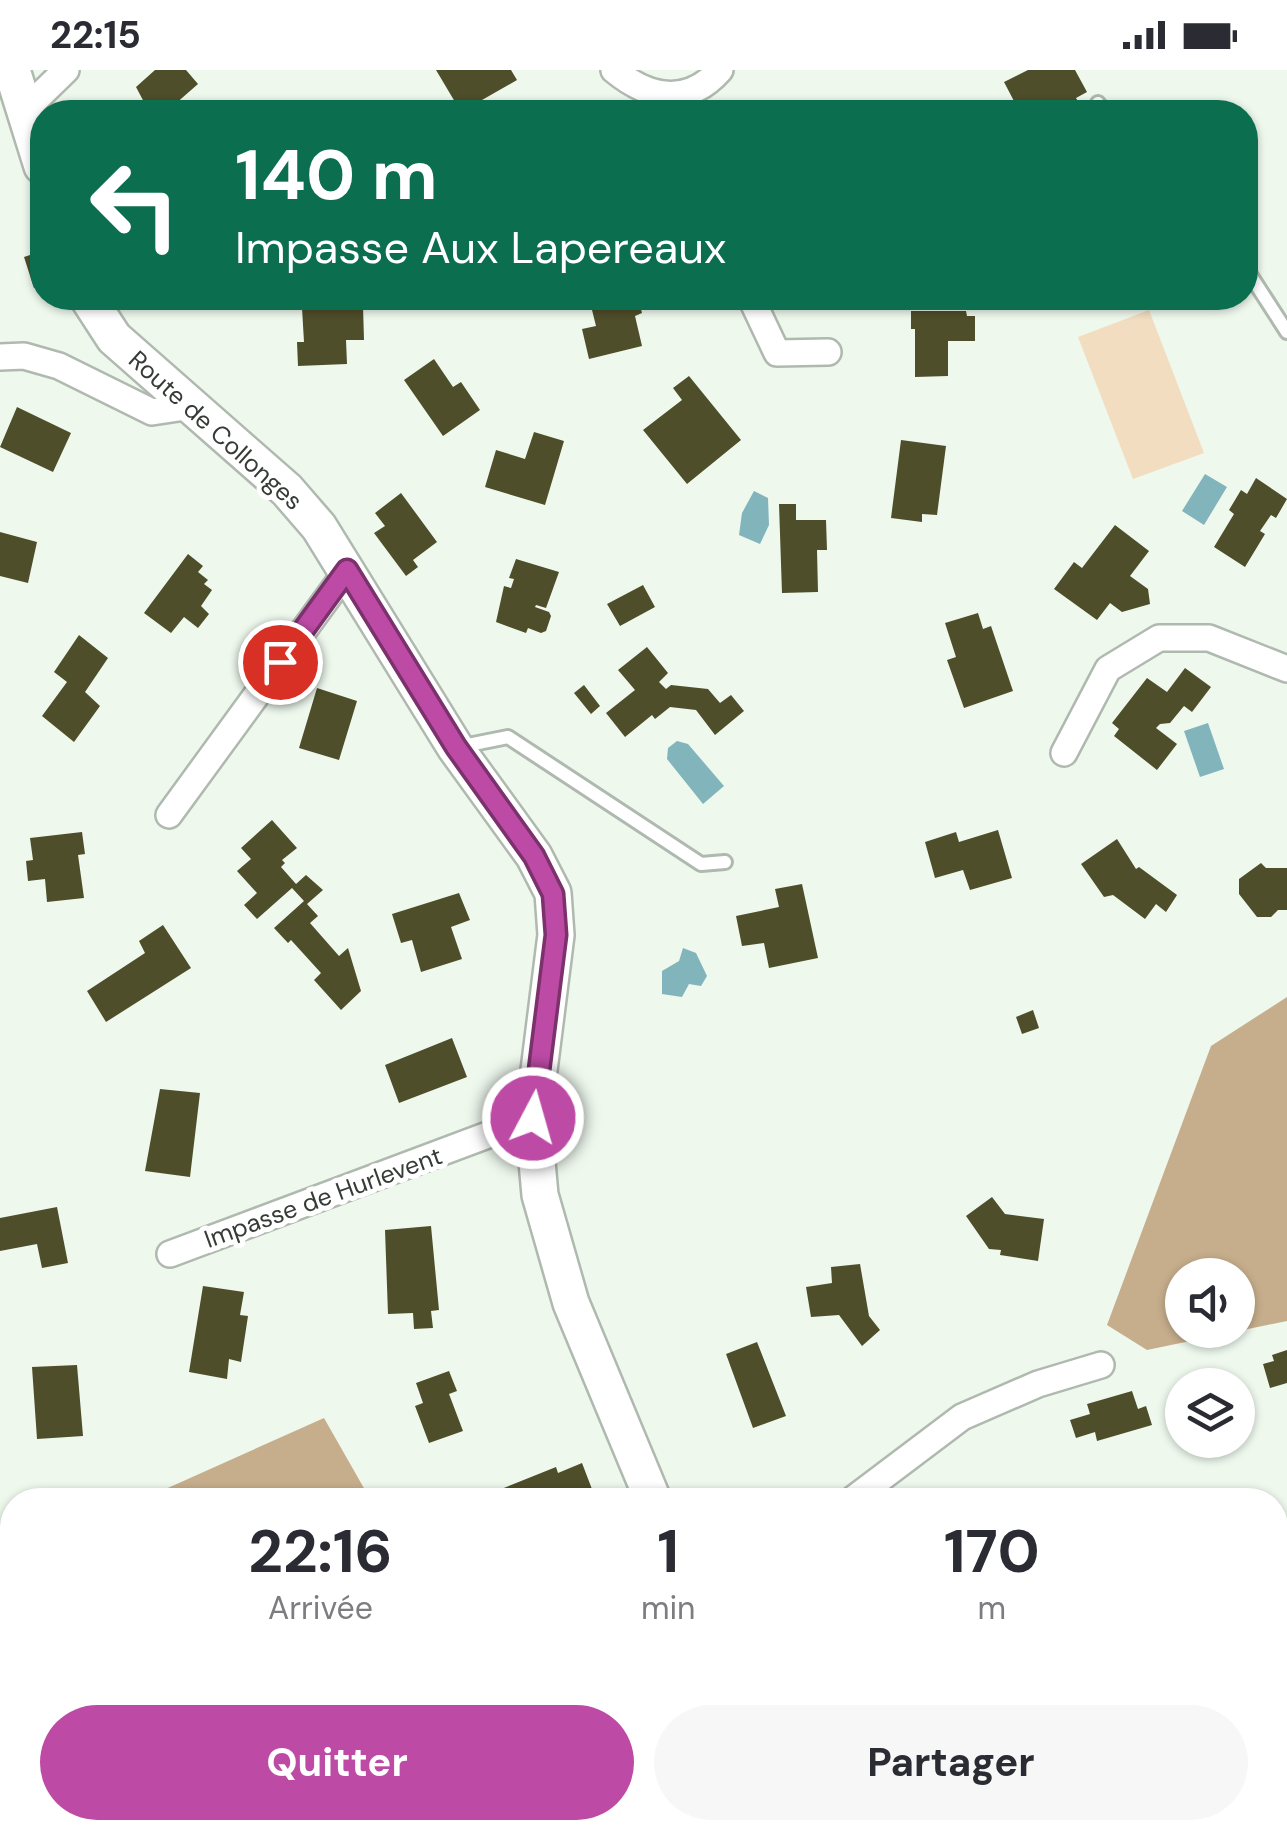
<!DOCTYPE html>
<html lang="fr">
<head>
<meta charset="utf-8">
<style>
  :root { --surface:#fff; --page:#f7f7f7; --text:#2b2b33; --muted:#7c7c81; --accent:#bd4ba6 }
  body { margin:0; font-family:"DM Sans",sans-serif; background:var(--page); color:var(--text); height:100vh; display:flex; flex-direction:column; font-size:38px; white-space:nowrap }
  * { box-sizing:border-box; margin:0 }
  p { font-size:32px; color:var(--muted) }
  .icon { flex:none; width:55px; height:55px; fill:none; stroke:currentColor; stroke-width:2; stroke-linecap:round; stroke-linejoin:round }
  .map { position:relative; flex:1; overflow:hidden }
  .drawer { position:absolute; left:0px; top:1418px; width:1288px; height:352px; display:flex; flex-direction:column; background:var(--surface); border-radius:40px 40px 0 0; box-shadow:0 2px 8px #0004 }
  .drawer>* { flex:none }
  .hud { position:absolute; left:30px; top:30px; width:1228px; height:210px; border-radius:40px; box-shadow:0 2px 8px #0004; background:#0b6e4f; color:#fff; overflow:hidden }
  .fabs { position:absolute; left:1165px; top:1188px; display:grid; gap:20px }
  .fabs a { display:grid; place-items:center; width:90px; height:90px; border-radius:50%; background:var(--surface); box-shadow:0 2px 8px #0004; font-size:50px }
  .pin { position:absolute; display:grid; place-items:center; width:85px; height:85px; color:#fff; margin:-42px; border:5px solid #fff; border-radius:50%; box-shadow:0 2px 10px #0007 }
  .me { position:absolute; width:110px; margin:-55px; rotate:6deg; stroke-linejoin:round; filter:drop-shadow(0 0 8px #0008) }
  .turn { display:flex; align-items:center; gap:35px; height:210px; padding:0 40px; font-size:45px }
  .turn .icon { width:130px; height:130px; stroke-width:2.5 }
  .turn b { display:block; font-size:70px; line-height:85px }
  .eta { display:flex; justify-content:space-evenly; align-items:center; height:170px; text-align:center }
  .eta b { font-size:60px; font-weight:700; line-height:70px }
  .cta { display:flex; gap:20px; margin-top:auto; padding:20px 40px }
  .cta a { flex:1; height:115px; border-radius:60px; background:var(--accent); color:#fff; font-size:40px; font-weight:700; line-height:115px; text-align:center }
  .cta a+a { background:var(--page); color:var(--text) }
  .status { display:flex; justify-content:space-between; align-items:center; height:70px; padding:0 50px; background:var(--surface); direction:ltr }
  .status svg { height:28px; fill:currentColor }
  .map>svg:first-child { display:block }
  .green { fill:#f2ddc0 }
  .forest { fill:#c6ae8c; fill-rule:evenodd }
  .water { fill:#82b4bc }
  .building { fill:#4e4e2a }
  .lines { fill:none; stroke-linecap:round; stroke-linejoin:round }
  .service-casing { stroke:#b0b9af; stroke-width:18 }
  .minor-casing { stroke:#b0b9af; stroke-width:30 }
  .secondary-casing { stroke:#b0b9af; stroke-width:40 }
  .path { stroke:#abb3ab; stroke-width:5; stroke-dasharray:10 5; stroke-linecap:butt }
  .service { stroke:#fff; stroke-width:12 }
  .minor { stroke:#fff; stroke-width:25 }
  .secondary { stroke:#fff; stroke-width:35 }
  .route-casing { stroke:#7b316c; stroke-width:25 }
  .route { stroke:#bd4ba6; stroke-width:18 }
  .labels { text-anchor:middle; stroke-width:10; stroke-linejoin:round; paint-order:stroke }
  .street-label { font-size:25px; fill:#373b37; stroke:#fff }
</style>
</head>
<body>
<div class="status"><b>22:15</b><svg viewBox="0 0 49 12"><path d="M0 12V9h3v3zM5 12V6h3v6zM10 12V3h3v9zM15 12V0h3v12zM26 1h20v11H26zM47 4h2v5h-2z"/></svg></div>
<div class="map">
<svg width="1287" height="1769" viewBox="0 0 1287 1769">
  <rect width="100%" height="100%" fill="#eef8ed"/>
  <!-- green -->
  <path class="green" d="M1149,240L1204,383L1133,409L1078,267Z
    M824,1758H927L935,1769H830Z"/>
  <!-- forest -->
  <path class="forest" d="M1287,927V1251L1147,1280L1107,1255L1211,976ZM1238,1205V1260H1182V1205Z
    M324,1348L365,1420L352,1430H141Z
    M1287,1486V1769H935L927,1758H1275V1497Z
    M12,1490V1758H117L95,1769H0V1496Z
    M470,1758H739L740,1769H458Z"/>
  <!-- water -->
  <path class="water" d="M1205,404L1227,417L1204,455L1182,441Z
    M754,421L768,428L769,455L760,474L739,465L742,443Z
    M1208,653L1224,699L1200,707L1184,661Z
    M677,671L688,674L724,716L703,734L667,689L668,678Z
    M683,878L696,883L707,906L701,916L689,914L682,927L662,924V901L679,891Z"/>
  <!-- building -->
  <path class="building" d="M155,0H186L198,14L174,35L178,42H140L145,34L136,17Z
    M436,0H511L517,10L461,42Z
    M1028,0H1075L1087,22L1076,28L1084,42H1014L1015,33L1004,12Z
    M42,181V215L34,218L24,187Z
    M589,228H638L642,243L635,246L642,276L589,289L582,259L596,256Z
    M363,236L364,270H346L347,294L298,296L297,272H304L302,238Z
    M911,241H966L967,246H975V271H948V306L915,307V259H911Z
    M434,289L453,317L461,312L480,340L443,366L404,310Z
    M689,306L741,370L687,414L643,360L682,330L673,318Z
    M17,337L71,363L53,402L0,377Z
    M534,362L564,371L545,435L485,417L496,380L525,389Z
    M901,370L946,376L937,445L922,444V452L891,448Z
    M1256,408L1287,429L1276,448L1271,445L1260,461L1265,464L1245,497L1214,477L1234,444L1229,440L1241,420L1247,424Z
    M401,423L437,472L413,490L418,497L406,506L374,463L385,456L375,443Z
    M779,434H796V450H826L827,480H817L818,522L782,523Z
    M1115,455L1149,481L1130,506L1148,519L1150,534L1122,542L1110,533L1097,550L1054,519L1074,492L1082,498Z
    M0,462L37,472L28,513L0,506Z
    M188,484L203,496L198,502L208,510L204,514L212,520L201,536L209,544L198,558L184,547L171,563L144,543Z
    M516,489L559,502L546,538L536,535L535,537L549,542L551,546L546,561L541,563L528,558L526,563L496,552L504,516L511,518L514,509L509,508Z
    M643,515L655,537L620,556L607,534Z
    M978,543L983,559L991,556L1013,621L964,638L947,590L956,587L945,553Z
    M79,565L108,588L85,622L100,636L74,672L42,646L67,612L54,602Z
    M647,577L668,603L659,612L666,619L671,615L708,619L720,633L731,625L744,641L715,665L696,640L670,637L655,649L652,645L625,667L606,643L635,620L618,600Z
    M1185,598L1211,617L1192,642L1184,636L1170,653L1160,654L1156,658L1177,674L1157,700L1114,666L1119,659L1112,653L1147,608L1167,622Z
    M584,615L600,636L591,644L574,623Z
    M317,618L357,631L339,690L299,678Z
    M272,750L297,778L282,790L285,793L281,797L296,814L306,805L323,820L307,834L318,846L310,853L339,886L348,878L361,921L341,940L314,910L321,903L291,870L288,873L274,858L304,831L292,818L257,849L244,835L257,823L237,801L251,789L241,778Z
    M998,760L1012,808L970,820L963,800L935,808L925,772L956,762L959,772Z
    M82,762L85,784L78,785L84,828L47,832L45,809L28,811L26,791L33,790L30,768Z
    M1117,769L1136,799L1139,797L1177,825L1166,842L1156,834L1145,849L1113,825L1104,827L1081,794Z
    M1261,793L1266,798H1287V840H1278L1271,847H1257L1239,824V809Z
    M802,814L818,888L769,898L764,873L742,876L736,846L779,837L775,819Z
    M459,823L470,850L451,857L462,889L421,902L412,870L401,873L392,844Z
    M163,855L191,898L106,952L87,921L145,883L139,871Z
    M1033,940L1039,958L1022,964L1016,947Z
    M452,968L467,1007L399,1033L385,995Z
    M160,1019L200,1023L190,1107L145,1101Z
    M992,1127L1005,1144L1044,1149L1038,1191L1000,1185L1001,1180L989,1179L966,1146Z
    M57,1137L68,1193L42,1198L37,1174L0,1181V1148Z
    M431,1156L439,1240L431,1241L433,1258L414,1259L413,1243L388,1244L385,1160Z
    M860,1194L869,1246L880,1260L862,1276L839,1245L811,1247L806,1217L832,1213L831,1197Z
    M203,1216L244,1222L240,1245L248,1246L241,1292L229,1289L227,1309L189,1302Z
    M757,1272L786,1346L753,1358L726,1284Z
    M1287,1280V1313L1270,1318L1263,1294L1274,1291L1272,1285Z
    M77,1295L83,1366L37,1369L32,1297Z
    M449,1301L457,1321L449,1324L463,1361L429,1373L415,1336L423,1333L416,1313Z
    M1132,1321L1138,1339L1146,1336L1152,1355L1097,1371L1095,1362L1076,1368L1070,1350L1090,1344L1087,1334Z
    M582,1393L595,1427L587,1430H491L489,1424L556,1397L558,1403Z"/>
  <g class="lines">
    <!-- service casing -->
    <g class="service-casing">
      <path id="service" d="M1098,33L1104,42
        M1245,197L1287,262
        M458,677L508,667L701,794L725,792"/>
    </g>
    <!-- minor casing -->
    <g class="minor-casing">
      <path id="minor" d="M614,0C648,28 687,37 720,0
        M25,40L66,0
        M751,228L777,283L828,282
        M0,287L24,286L59,296L152,342L192,336
        M1064,683L1108,599L1159,568H1209L1287,599
        M169,745L347,501
        M170,1184L533,1048
        M852,1430L962,1347L1038,1314L1101,1295"/>
    </g>
    <!-- secondary casing -->
    <g class="secondary-casing">
      <path id="secondary" d="M12,0L42,96
        M88,228L114,268L287,420L319,457L455,677L534,786L553,823L556,865L533,1048L540,1125L571,1233L653,1430
        M758,1758L759,1769"/>
    </g>
    <!-- path -->
    <path class="path" d="M1275,1527L1287,1516
      M642,1758L644,1769
      M1054,1769L1060,1758"/>
    <!-- service -->
    <use href="#service" class="service"/>
    <!-- minor -->
    <use href="#minor" class="minor"/>
    <!-- secondary -->
    <use href="#secondary" class="secondary"/>
  </g>
  <g class="lines">
    <!-- route casing -->
    <g class="route-casing">
      <path id="route" d="M280,592L347,500L456,677L534,786L553,824L556,865L533,1048"/>
    </g>
    <!-- route -->
    <use href="#route" class="route"/>
  </g>
  <g class="labels">
    <!-- street labels -->
    <g class="street-label">
      <text transform="translate(216 360) rotate(42)" y="9">Route de Collonges</text>
      <text transform="translate(323 1127) rotate(-20)" y="9">Impasse de Hurlevent</text>
    </g>
  </g>
</svg>
<div class="fabs">
<a><svg class="icon" aria-label="sound" viewBox="0 0 24 24"><path d="M4 9h4l5-4v14l-5-4H4zM17 9q2 3 0 6"/></svg></a>
<a><svg class="icon" aria-label="layers" viewBox="0 0 24 24"><path d="M12 4l9 5-9 5-9-5zM3 14l9 5 9-5"/></svg></a>
</div>
<div class="pin" style="left:280px;top:592px;background:#d93025"><svg class="icon" aria-label="arrive" viewBox="0 0 24 24"><path d="M6 21V4h12l-3 4 3 4H6"/></svg></div>
<svg class="me" style="left:533px;top:1048px" viewBox="-20 -20 40 40"><circle r="17" fill="#bd4ba6" stroke="#fff" stroke-width="3"/><path d="M0-11L8 9 0 5-8 9z" fill="#fff"/></svg>
<div class="hud">
<div class="turn"><svg class="icon" aria-label="left" viewBox="0 0 24 24"><path d="M17 20v-9H6M10 6l-5 5 5 5"/></svg><div><b>140 m</b>Impasse Aux Lapereaux</div></div>
</div>
<section class="drawer">
<div class="eta">
<div><b>22:16</b><p>Arrivée</p></div>
<div><b>1</b><p>min</p></div>
<div><b>170</b><p>m</p></div>
</div>
<div class="cta"><a>Quitter</a><a>Partager</a></div>
</section>
</div>
</body>
</html>
